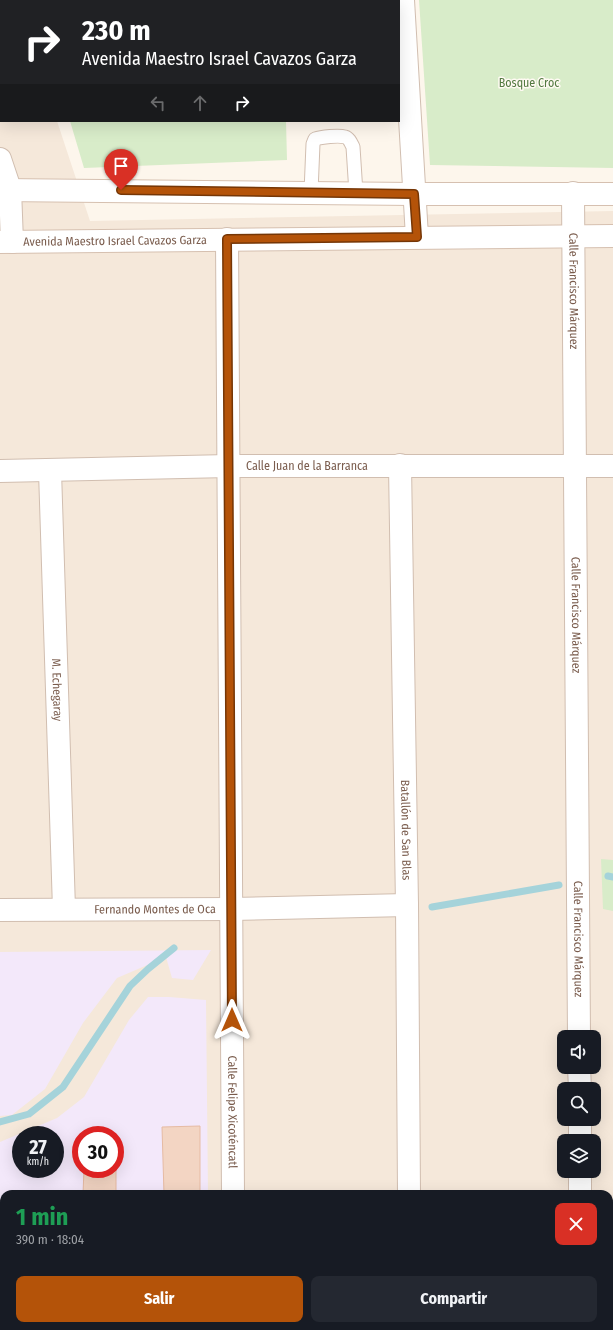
<!DOCTYPE html>
<html lang="es">
<head>
<meta charset="utf-8">
<style>
  :root { --surface:#171b24; --page:#242831; --text:#f1f3f6; --muted:#9ea1a6; --accent:#b45309 }
  body { margin:0; font-family:"Fira Sans Condensed",sans-serif; background:var(--page); color:var(--text); height:100vh; display:flex; flex-direction:column; font-size:15px; white-space:nowrap }
  * { box-sizing:border-box; margin:0 }
  p { font-size:13px; color:var(--muted) }
  .icon { flex:none; width:22px; height:22px; fill:none; stroke:currentColor; stroke-width:2; stroke-linecap:round; stroke-linejoin:round }
  .map { position:relative; flex:1; overflow:hidden }
  .sheet { position:absolute; left:0px; top:1190px; width:613px; height:140px; display:flex; flex-direction:column; background:var(--surface); border-radius:12px 12px 0 0; box-shadow:0 4px 16px #0002 }
  .sheet>* { flex:none }
  .banner { position:absolute; left:0px; top:0px; width:400px; height:122px; box-shadow:0 4px 16px #0002; background:#202124; color:#fff; overflow:hidden }
  .controls { position:absolute; left:557px; top:1030px; display:grid; gap:8px }
  .controls a { display:grid; place-items:center; width:44px; height:44px; border-radius:8px; background:var(--surface); box-shadow:0 4px 16px #0002; font-size:20px }
  .speed { position:absolute; left:12px; top:1126px; display:flex; gap:8px; font-size:20px; font-weight:700; text-align:center }
  .speed>* { display:grid; place-content:center; width:52px; height:52px; border-radius:50%; background:var(--surface); box-shadow:0 4px 16px #0002; line-height:1 }
  .speed small { font-size:10px; font-weight:400 }
  .speed .limit { border:6px solid #d22; background:#fff; color:#111 }
  .pin { position:absolute; display:grid; place-items:center; width:34px; height:34px; color:#fff; margin:-41px -17px; border-radius:50% 50% 50% 0; rotate:-45deg; box-shadow:0 0 4px #0007 }
  .pin .icon { rotate:45deg }
  .me { position:absolute; width:44px; margin:-22px; rotate:0deg; stroke-linejoin:round; filter:drop-shadow(0 0 3px #0008) }
  .turn { display:flex; align-items:center; gap:14px; height:84px; padding:0 16px; font-size:18px }
  .turn .icon { width:52px; height:52px; stroke-width:2.5 }
  .turn b { display:block; font-size:28px; line-height:34px }
  .lanes { display:flex; align-items:center; height:38px; padding:0 16px; background:#0003; justify-content:center; gap:20px; direction:ltr }
  .lanes .off { opacity:.35 }
  .round { display:grid; place-items:center; flex:none; width:42px; height:42px; border-radius:8px; background:var(--page) }
  .summary { display:flex; align-items:center; justify-content:space-between; height:68px; padding:0 16px }
  h1 { font-size:24px; font-weight:700; line-height:30px; color:#1e9e55 }
  .cta { display:flex; gap:8px; margin-top:auto; padding:8px 16px }
  .cta a { flex:1; height:46px; border-radius:8px; background:var(--accent); color:#fff; font-size:16px; font-weight:700; line-height:46px; text-align:center }
  .cta a+a { background:var(--page); color:var(--text) }
  .map>svg:first-child { display:block }
  .residential { fill:#f5e8da; fill-rule:evenodd }
  .education { fill:#f3e8fa; fill-rule:evenodd }
  .green { fill:#d8ecc9 }
  .lines { fill:none; stroke-linecap:round; stroke-linejoin:round }
  .stream { stroke:#a5d3da; stroke-width:7 }
  .building { fill:#f3d5c3; stroke:#e6bba3 }
  .lane-casing { stroke:#d1beb0; stroke-width:15 }
  .street-casing { stroke:#d1beb0; stroke-width:24 }
  .secondary-casing { stroke:#d6c0b0; stroke-width:24 }
  .lane { stroke:#fff; stroke-width:13 }
  .street { stroke:#fff; stroke-width:22 }
  .secondary { stroke:#fff; stroke-width:22 }
  .route-casing { stroke:#753606; stroke-width:10 }
  .route { stroke:#b45309; stroke-width:7 }
  .labels { text-anchor:middle; stroke-width:3; stroke-linejoin:round; paint-order:stroke }
  .park-label { font-size:12px; fill:#537a41; stroke:#fffaf3 }
  .street-label { font-size:12px; fill:#7a5c4d; stroke:#fffaf3 }
</style>
</head>
<body>
<div class="map">
<svg width="613" height="1330" viewBox="0 0 613 1330">
  <rect width="100%" height="100%" fill="#fdf6ec"/>
  <!-- residential -->
  <path class="residential" d="M0,0L17,1H1V121H57L90,221L613,211V1330H0ZM564,1037H594V1067H564ZM564,1089H594V1119H564ZM21,1135H55V1169H21ZM81,1135H115V1169H81ZM564,1141H594V1171H564ZM4,1194H609V1326H4Z"/>
  <!-- education -->
  <path class="education" d="M211,950L193,980L172,978L166,957L117,978L83,1023L45,1089L12,1115L0,1116V952Z
    M148,997H169L206,1000L208,1194H4V1326H209V1330H0V1142L57,1118L84,1097L129,1020ZM21,1135H55V1169H21ZM81,1135H115V1169H81Z"/>
  <!-- green -->
  <path class="green" d="M33,0H385V1H33Z
    M419,0H613V168L430,165Z
    M70,121H286L287,160L84,168Z
    M601,859L613,860V911L603,909Z"/>
  <g class="lines">
    <!-- stream -->
    <path class="stream" d="M608,876L613,877
      M432,907L559,885
      M0,1122L29,1114L63,1087L130,986L148,969L174,948"/>
  </g>
  <!-- building -->
  <path class="building" d="M200,1126V1194H164L162,1127Z
    M84,1169H116V1194H83Z"/>
  <g class="lines">
    <!-- lane casing -->
    <g class="lane-casing">
      <path id="lane" d="M311,192L313,144L315,139C321,137 339,135 345,137C349,138 351,143 353,147L356,193"/>
    </g>
    <!-- street casing -->
    <g class="street-casing">
      <g id="street">
        <path d="M403,0L417,237"/>
        <path d="M0,159L10,189L12,242"/>
        <path id="s1" d="M573,193L579,1037"/>
        <path id="s2" d="M227,239L233,1194"/>
        <path id="s3" d="M400,465L407,905L409,1194"/>
        <path id="s4" d="M0,471L229,466H613"/>
        <path id="s5" d="M50,471L64,909"/>
        <path id="s6" d="M0,910L231,909L407,905"/>
        <path d="M579,1067L580,1089"/>
        <path d="M580,1119V1141"/>
        <path d="M580,1171V1194"/>
        <path d="M235,1326V1330"/>
        <path d="M410,1326V1330"/>
        <path d="M586,1326V1330"/>
      </g>
    </g>
    <!-- secondary casing -->
    <g class="secondary-casing">
      <g id="secondary">
        <path d="M0,190L414,194H613"/>
        <path id="s7" d="M0,242L613,236"/>
      </g>
    </g>
    <!-- lane -->
    <use href="#lane" class="lane"/>
    <!-- street -->
    <use href="#street" class="street"/>
    <!-- secondary -->
    <use href="#secondary" class="secondary"/>
  </g>
  <g class="lines">
    <!-- route casing -->
    <g class="route-casing">
      <path id="route" d="M121,190L414,194L417,237L227,239L232,1020"/>
    </g>
    <!-- route -->
    <use href="#route" class="route"/>
  </g>
  <g class="labels">
    <!-- park labels -->
    <g class="park-label">
      <text x="529" y="87">Bosque Croc</text>
    </g>
    <!-- street labels -->
    <g class="street-label">
      <text dy="4" stroke="none"><textPath href="#s7" startOffset="115">Avenida Maestro Israel Cavazos Garza</textPath></text>
      <text dy="4" stroke="none"><textPath href="#s1" startOffset="98">Calle Francisco Márquez</textPath></text>
      <text dy="4" stroke="none"><textPath href="#s4" startOffset="307">Calle Juan de la Barranca</textPath></text>
      <text dy="4" stroke="none"><textPath href="#s1" startOffset="422">Calle Francisco Márquez</textPath></text>
      <text dy="4" stroke="none"><textPath href="#s5" startOffset="219">M. Echegaray</textPath></text>
      <text dy="4" stroke="none"><textPath href="#s3" startOffset="365">Batallón de San Blas</textPath></text>
      <text dy="4" stroke="none"><textPath href="#s6" startOffset="155">Fernando Montes de Oca</textPath></text>
      <text dy="4" stroke="none"><textPath href="#s1" startOffset="746">Calle Francisco Márquez</textPath></text>
      <text dy="4" stroke="none"><textPath href="#s2" startOffset="873">Calle Felipe Xicoténcatl</textPath></text>
    </g>
  </g>
</svg>
<div class="controls">
<a><svg class="icon" aria-label="sound" viewBox="0 0 24 24"><path d="M4 9h4l5-4v14l-5-4H4zM17 9q2 3 0 6"/></svg></a>
<a><svg class="icon" aria-label="search" viewBox="0 0 24 24"><circle cx="10" cy="10" r="6"/><path d="M15 15l6 6"/></svg></a>
<a><svg class="icon" aria-label="layers" viewBox="0 0 24 24"><path d="M12 4l9 5-9 5-9-5zM3 14l9 5 9-5"/></svg></a>
</div>
<div class="speed"><div>27<small>km/h</small></div><div class="limit">30</div></div>
<div class="pin" style="left:121px;top:190px;background:#d93025"><svg class="icon" aria-label="arrive" viewBox="0 0 24 24"><path d="M6 21V4h12l-3 4 3 4H6"/></svg></div>
<svg class="me" style="left:232px;top:1020px" viewBox="-20 -20 40 40"><path d="M0-17L14 15 0 8-14 15z" fill="#b45309" stroke="#fff" stroke-width="4"/></svg>
<div class="banner">
<div class="turn"><svg class="icon" aria-label="right" viewBox="0 0 24 24"><path d="M7 20v-9h11M14 6l5 5-5 5"/></svg><div><b>230 m</b>Avenida Maestro Israel Cavazos Garza</div></div>
<div class="lanes"><svg class="icon off" aria-label="left" viewBox="0 0 24 24"><path d="M17 20v-9H6M10 6l-5 5 5 5"/></svg><svg class="icon off" aria-label="ahead" viewBox="0 0 24 24"><path d="M12 20V5M6 11l6-6 6 6"/></svg><svg class="icon" aria-label="right" viewBox="0 0 24 24"><path d="M7 20v-9h11M14 6l5 5-5 5"/></svg></div>
</div>
<section class="sheet">
<div class="summary"><div><h1>1 min</h1><p>390 m · 18:04</p></div><a class="round" style="background:#d93025;color:#fff"><svg class="icon" aria-label="close" viewBox="0 0 24 24"><path d="M6 6l12 12M18 6L6 18"/></svg></a></div>
<div class="cta"><a>Salir</a><a>Compartir</a></div>
</section>
</div>
</body>
</html>
